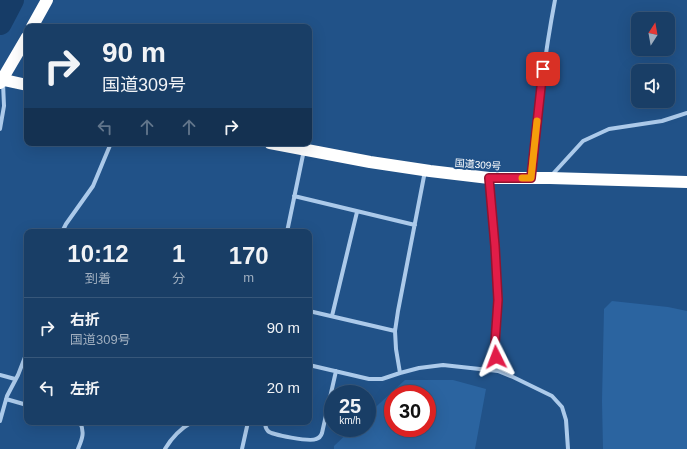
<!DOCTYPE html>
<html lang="ja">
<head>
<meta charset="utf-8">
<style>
  :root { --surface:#193e66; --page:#26496f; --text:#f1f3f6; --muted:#9faebf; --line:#37577a }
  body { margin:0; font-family:Arial,"Noto Sans JP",sans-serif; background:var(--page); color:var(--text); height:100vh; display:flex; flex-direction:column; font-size:15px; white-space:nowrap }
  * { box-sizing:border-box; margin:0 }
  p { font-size:13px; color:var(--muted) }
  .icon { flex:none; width:22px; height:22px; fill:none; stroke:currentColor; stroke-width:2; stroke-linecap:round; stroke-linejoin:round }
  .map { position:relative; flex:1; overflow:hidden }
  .drawer { position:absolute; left:24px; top:229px; width:288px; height:196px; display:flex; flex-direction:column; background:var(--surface); border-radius:8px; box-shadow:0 4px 16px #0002,0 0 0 1px var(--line) }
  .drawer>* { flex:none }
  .banner { position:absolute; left:24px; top:24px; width:288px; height:122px; border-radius:8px; box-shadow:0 4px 16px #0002,0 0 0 1px var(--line); background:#193e66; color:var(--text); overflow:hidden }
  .needle { width:26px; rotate:11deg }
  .fabs { position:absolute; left:631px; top:12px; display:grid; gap:8px }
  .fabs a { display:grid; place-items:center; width:44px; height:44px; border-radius:8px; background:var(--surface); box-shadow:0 4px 16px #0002,0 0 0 1px var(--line); font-size:20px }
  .speed { position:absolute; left:324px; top:385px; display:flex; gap:8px; font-size:20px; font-weight:700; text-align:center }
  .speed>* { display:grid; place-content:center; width:52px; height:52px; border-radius:50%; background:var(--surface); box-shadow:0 4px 16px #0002,0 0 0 1px var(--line); line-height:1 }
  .speed small { font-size:10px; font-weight:400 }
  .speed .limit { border:6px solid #d22; background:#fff; color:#111 }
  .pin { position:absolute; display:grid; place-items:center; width:34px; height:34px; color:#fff; margin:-17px; border-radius:8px; box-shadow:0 2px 6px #0006 }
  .me { position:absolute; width:44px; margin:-22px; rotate:357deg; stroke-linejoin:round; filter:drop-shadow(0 0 3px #0008) }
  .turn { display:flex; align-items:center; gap:14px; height:84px; padding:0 12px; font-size:18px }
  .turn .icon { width:52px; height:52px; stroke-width:2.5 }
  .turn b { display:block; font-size:28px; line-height:34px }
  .lanes { display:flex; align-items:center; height:38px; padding:0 12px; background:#0003; justify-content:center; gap:20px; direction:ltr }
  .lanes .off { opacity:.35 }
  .eta { display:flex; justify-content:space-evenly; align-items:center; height:68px; text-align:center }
  .eta b { font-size:24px; font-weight:600; line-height:28px }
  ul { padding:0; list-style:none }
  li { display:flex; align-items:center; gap:12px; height:60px; padding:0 12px; border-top:1px solid var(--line) }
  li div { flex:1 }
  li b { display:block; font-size:15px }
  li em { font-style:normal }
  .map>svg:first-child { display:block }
  .green { fill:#2b64a0; fill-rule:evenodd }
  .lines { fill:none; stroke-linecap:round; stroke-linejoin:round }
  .river { stroke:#163c67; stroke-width:24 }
  .street { stroke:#accaea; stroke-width:4 }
  .highway { stroke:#fff; stroke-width:12 }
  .route-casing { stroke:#92132f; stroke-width:10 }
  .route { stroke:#e11d48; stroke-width:7 }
  .slow { stroke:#f59e0b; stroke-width:7 }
  .labels { text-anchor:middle; stroke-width:4; stroke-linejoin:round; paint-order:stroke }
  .street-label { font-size:10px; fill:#fff; stroke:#215288 }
</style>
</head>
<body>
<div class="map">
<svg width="687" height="449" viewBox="0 0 687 449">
  <rect width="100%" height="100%" fill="#215288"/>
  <!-- green -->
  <path class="green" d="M612,301L668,307L687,311V449H603L602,401L604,309Z
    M405,380H453L486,389L475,449H334V446L353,428H367V415ZM393,394H427V428H393Z"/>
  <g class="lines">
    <!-- river -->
    <path class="river" d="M0,23L12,0"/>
    <!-- street -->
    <path class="street" d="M0,129L4,106L3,83
      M532,176C537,117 544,58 555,0
      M551,176L583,141L609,129L662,121L687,113
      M489,180L495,246L497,300L495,343L498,371
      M294,196L415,225
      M62,232L66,224L93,186L111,143
      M287,232L304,150
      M309,311L395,331
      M332,316L357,212
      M309,365L369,379H382L400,373L419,368L443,365L498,371L513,377L552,396L562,407L566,420L568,449
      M400,373L396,349L395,331L398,311L425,171
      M0,375L15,379
      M6,399L27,405
      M0,421L7,396L18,375L27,352
      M265,422C265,425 265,428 268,431C272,435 310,442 316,439C320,438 321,436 322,433L336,371
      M78,449C82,439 85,433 80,422
      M165,449C172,437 180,429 192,422
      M242,449L248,422"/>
    <!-- highway -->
    <path class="highway" d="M32,27L47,0
      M0,79L27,85
      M0,83L27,37
      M270,143L370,162L430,171L489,178H550L687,182"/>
  </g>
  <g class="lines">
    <!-- route casing -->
    <g class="route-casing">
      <path id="route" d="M496,357L495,343L498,300L495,246L489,178H531L543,69"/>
    </g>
    <!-- route -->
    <use href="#route" class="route"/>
    <!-- slow -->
    <path class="slow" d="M522,178H531L537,121"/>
  </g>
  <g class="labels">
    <!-- street labels -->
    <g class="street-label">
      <text transform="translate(478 164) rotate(4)" y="4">国道309号</text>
    </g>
  </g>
</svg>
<div class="fabs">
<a><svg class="needle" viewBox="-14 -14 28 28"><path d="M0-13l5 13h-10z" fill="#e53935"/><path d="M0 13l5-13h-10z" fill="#9faebf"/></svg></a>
<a><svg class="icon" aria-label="sound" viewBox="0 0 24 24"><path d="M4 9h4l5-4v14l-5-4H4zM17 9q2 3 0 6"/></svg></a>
</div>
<div class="speed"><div>25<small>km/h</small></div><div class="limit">30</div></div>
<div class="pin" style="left:543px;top:69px;background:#d93025"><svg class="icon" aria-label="arrive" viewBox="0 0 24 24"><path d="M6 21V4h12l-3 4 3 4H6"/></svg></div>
<svg class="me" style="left:496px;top:357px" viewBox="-20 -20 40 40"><path d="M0-17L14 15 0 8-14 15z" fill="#e11d48" stroke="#fff" stroke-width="4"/></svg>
<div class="banner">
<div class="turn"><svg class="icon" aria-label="right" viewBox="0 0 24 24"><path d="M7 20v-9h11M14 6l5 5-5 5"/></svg><div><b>90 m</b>国道309号</div></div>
<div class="lanes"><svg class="icon off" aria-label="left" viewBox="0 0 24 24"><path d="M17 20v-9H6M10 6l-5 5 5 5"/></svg><svg class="icon off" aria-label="ahead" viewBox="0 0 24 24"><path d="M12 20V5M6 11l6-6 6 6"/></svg><svg class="icon off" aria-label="ahead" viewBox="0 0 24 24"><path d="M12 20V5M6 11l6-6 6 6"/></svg><svg class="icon" aria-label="right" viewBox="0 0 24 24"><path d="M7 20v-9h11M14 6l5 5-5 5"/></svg></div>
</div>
<section class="drawer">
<div class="eta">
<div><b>10:12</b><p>到着</p></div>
<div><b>1</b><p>分</p></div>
<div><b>170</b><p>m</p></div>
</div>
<ul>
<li><svg class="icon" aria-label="right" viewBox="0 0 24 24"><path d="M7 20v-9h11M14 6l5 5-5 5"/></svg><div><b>右折</b><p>国道309号</p></div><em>90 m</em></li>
<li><svg class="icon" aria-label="left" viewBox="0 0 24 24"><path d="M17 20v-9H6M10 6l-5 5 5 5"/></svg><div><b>左折</b></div><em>20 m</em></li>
</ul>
</section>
</div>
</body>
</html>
